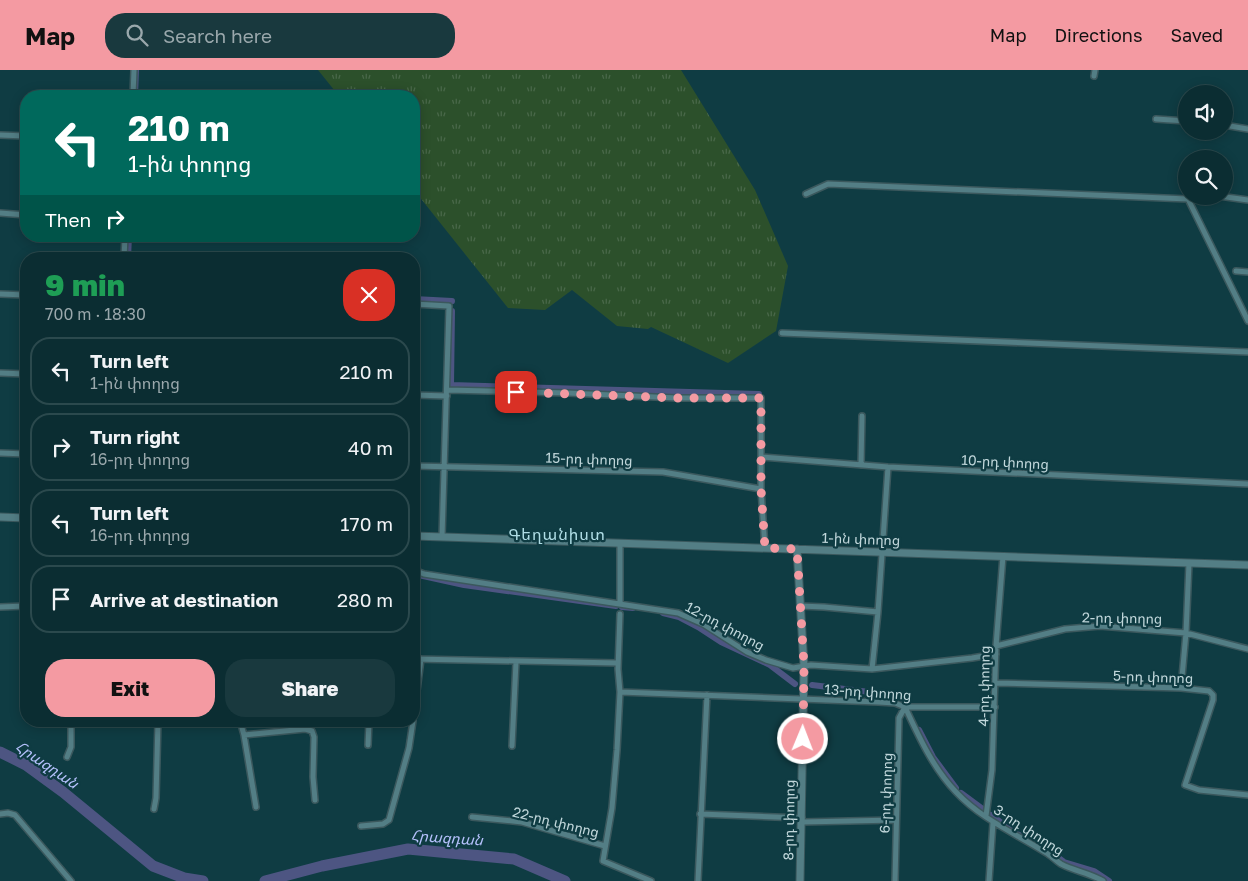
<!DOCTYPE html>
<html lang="en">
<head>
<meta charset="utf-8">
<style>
  :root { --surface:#0b2d32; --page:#19393e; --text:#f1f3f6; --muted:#9aa8ac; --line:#2b494d; --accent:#f49aa2 }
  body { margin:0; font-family:"Golos Text","Noto Sans Armenian",sans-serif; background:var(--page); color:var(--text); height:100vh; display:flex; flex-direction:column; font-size:19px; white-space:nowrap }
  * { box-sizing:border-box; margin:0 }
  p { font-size:16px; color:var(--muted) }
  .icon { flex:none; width:28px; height:28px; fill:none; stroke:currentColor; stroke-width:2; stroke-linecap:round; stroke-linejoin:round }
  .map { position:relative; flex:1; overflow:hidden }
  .side { position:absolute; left:20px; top:182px; width:400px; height:475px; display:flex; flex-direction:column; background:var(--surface); border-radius:20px; box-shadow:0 2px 12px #0003,0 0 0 1px var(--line) }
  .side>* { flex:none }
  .hud { position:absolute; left:20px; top:20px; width:400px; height:152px; border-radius:20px; box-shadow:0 2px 12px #0003,0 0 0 1px var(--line); background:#00695c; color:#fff; overflow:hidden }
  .fabs { position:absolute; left:1178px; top:15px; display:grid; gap:10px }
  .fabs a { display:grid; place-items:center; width:55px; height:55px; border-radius:50%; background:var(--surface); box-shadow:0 2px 12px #0003,0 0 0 1px var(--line); font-size:25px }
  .pin { position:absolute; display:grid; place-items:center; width:42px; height:42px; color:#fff; margin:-21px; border-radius:10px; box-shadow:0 2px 8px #0006 }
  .me { position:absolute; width:55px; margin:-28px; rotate:1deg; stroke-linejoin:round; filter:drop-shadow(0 0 4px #0008) }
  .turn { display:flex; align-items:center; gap:18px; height:105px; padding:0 25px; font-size:22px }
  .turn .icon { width:65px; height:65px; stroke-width:2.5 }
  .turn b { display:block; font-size:35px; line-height:42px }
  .then { display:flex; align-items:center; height:48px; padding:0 25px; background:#0003; gap:10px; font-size:19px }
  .round { display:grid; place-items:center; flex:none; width:52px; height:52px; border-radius:20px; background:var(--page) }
  .head { display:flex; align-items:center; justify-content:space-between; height:85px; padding:0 25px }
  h1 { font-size:30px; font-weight:800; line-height:38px; color:#1e9e55 }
  .button { display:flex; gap:10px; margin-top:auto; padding:10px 25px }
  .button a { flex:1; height:58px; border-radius:20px; background:var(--accent); color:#111; font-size:20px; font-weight:800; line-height:58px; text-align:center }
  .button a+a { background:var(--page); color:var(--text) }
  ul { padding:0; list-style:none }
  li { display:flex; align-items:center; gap:15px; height:68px; margin:0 10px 8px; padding:0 15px; border:2px solid var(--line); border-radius:20px }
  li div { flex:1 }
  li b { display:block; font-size:19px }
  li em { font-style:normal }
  header { display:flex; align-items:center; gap:30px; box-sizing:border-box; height:70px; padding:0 25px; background:var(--accent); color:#111 }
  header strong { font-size:24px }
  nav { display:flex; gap:28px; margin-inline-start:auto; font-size:18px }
  .search { width:350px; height:45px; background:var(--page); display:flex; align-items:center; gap:12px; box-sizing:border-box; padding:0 18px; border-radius:20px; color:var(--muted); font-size:19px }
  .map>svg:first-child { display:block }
  .grass { fill:url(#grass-tufts) }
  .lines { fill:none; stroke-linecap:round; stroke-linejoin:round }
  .stream { stroke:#4d5582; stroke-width:2 }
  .canal { stroke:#4d5582; stroke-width:6 }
  .river { stroke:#4d5582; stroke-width:11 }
  .minor-casing { stroke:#3b585d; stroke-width:8 }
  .secondary-casing { stroke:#3b585d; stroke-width:9 }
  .minor { stroke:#537e85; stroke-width:5 }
  .secondary { stroke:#537e85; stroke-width:7 }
  .route { stroke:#f49aa2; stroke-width:9; stroke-dasharray:0 16.2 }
  .labels { text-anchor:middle; stroke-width:4.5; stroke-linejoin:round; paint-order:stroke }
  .street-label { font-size:14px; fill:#c1d7db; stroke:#0f3c43 }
  .water-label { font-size:15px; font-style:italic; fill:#b5c1fc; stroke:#0f3c43 }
  .quarter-label { font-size:16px; letter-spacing:1px; fill:#afdde5; stroke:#0f3c43 }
</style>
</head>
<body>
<header>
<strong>Map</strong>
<div class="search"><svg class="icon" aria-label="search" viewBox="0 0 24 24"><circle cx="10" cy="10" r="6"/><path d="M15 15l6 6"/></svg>Search here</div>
<nav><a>Map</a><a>Directions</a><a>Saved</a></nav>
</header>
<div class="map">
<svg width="1248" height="811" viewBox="0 0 1248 811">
  <defs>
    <pattern id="grass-tufts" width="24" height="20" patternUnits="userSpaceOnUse" patternTransform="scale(1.25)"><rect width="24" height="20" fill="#2c502b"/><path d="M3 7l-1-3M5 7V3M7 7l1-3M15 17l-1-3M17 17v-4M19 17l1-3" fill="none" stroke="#496849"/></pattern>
  </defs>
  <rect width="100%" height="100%" fill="#0f3c43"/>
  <!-- grass -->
  <path class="grass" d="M318,0H681L755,120L788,196L776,261L728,293L651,257L648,259L617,256L572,220L545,240L508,238L414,120V26H339Z"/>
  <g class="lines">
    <!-- stream -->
    <path class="stream" d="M137,26L138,0"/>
    <!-- canal -->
    <path class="canal" d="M128,189L129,166
      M414,229L452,231
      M452,241L451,315L759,324
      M414,504L464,515L616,536
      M622,537L633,538
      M663,543L679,547L698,557L721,572L770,595L795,614
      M812,615L894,625L901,630L905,635
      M919,660L933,687L956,718
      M961,723L984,740
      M991,745L1015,763L1044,777L1064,792L1094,801L1109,811"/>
    <!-- river -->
    <path class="river" d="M0,682L26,695L63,722L153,796L184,808L203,811
      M265,811L322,796L408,779L514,789L565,811"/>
    <!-- minor casing -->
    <g class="minor-casing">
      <path id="minor" d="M1094,6L1095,0
        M133,26L134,0
        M1156,49L1186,51
        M1224,55L1248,59
        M0,65L26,66
        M806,124L828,114L1188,129L1201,126
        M1219,126L1248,130
        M1188,129L1248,251
        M0,143L26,145
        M124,189L125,166
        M1236,201L1248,202
        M0,224L26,225
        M414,234L449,236L442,467
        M782,263L1248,282
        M0,303L26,304
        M447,320L568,323L677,328H761V419L765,478
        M414,325L447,326
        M0,383L26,384
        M761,387L888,397L1248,414
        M861,395L862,346
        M414,396L663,402L761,419
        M414,500L424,504L678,543L703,554L747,582L766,590L793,598L811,595L872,599L972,588L996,584
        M620,533V473
        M800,536L824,537L878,542
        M0,537L26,536
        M620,544L618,599L620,622L617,680L612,738L603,791L651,811
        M996,576L1065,559L1100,556L1186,563L1248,579
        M414,589L618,593
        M872,599L878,542L888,397
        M996,613L1181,618L1209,621L1213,625V630L1185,715L1199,720L1248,725
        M1181,618L1186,563L1189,493
        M620,622L878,632L895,633L905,637H995
        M905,637C919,667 933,698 956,722C982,750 1017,764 1048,784C1053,787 1056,791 1061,794C1074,801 1090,803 1103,811
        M414,644L421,589
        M240,651L244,665L256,737
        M244,665L305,659L312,661L314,667L313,707L315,730
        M368,675L369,651
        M512,676L516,592
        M67,687L71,677V651
        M154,739L156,728L158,651
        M0,744L8,743L15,745L71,811
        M700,744L802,748
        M986,746L992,700L996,576L1003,486
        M472,747L522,752L605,776
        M802,752L896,750
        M361,756L383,754L389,750L409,678L413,651
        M698,811L707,625
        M895,811L899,648L905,637
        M989,811L993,753"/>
    </g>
    <!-- secondary casing -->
    <g class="secondary-casing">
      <path id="secondary" d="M0,447L26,448
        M414,466L1248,495
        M797,479L804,596L800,811"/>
    </g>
    <!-- minor -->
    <use href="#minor" class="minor"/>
    <!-- secondary -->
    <use href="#secondary" class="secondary"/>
  </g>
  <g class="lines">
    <!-- route -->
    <path class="route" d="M516,322L678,328H761V419L765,478L797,479L804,596L803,669"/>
  </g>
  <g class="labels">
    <!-- street labels -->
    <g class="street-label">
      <text transform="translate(589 389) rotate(2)" y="5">15-րդ փողոց</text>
      <text transform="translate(1005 392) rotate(3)" y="5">10-րդ փողոց</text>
      <text transform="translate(861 469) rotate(2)" y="5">1-ին փողոց</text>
      <text transform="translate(1122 548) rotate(1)" y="5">2-րդ փողոց</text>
      <text transform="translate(725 556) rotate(28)" y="5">12-րդ փողոց</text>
      <text transform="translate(1153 607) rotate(2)" y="5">5-րդ փողոց</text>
      <text transform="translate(984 616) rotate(-89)" y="5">4-րդ փողոց</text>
      <text transform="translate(868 622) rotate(4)" y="5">13-րդ փողոց</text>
      <text transform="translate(886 723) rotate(-88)" y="5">6-րդ փողոց</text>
      <text transform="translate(789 750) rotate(-89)" y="5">8-րդ փողոց</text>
      <text transform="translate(556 752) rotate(14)" y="5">22-րդ փողոց</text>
      <text transform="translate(1029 760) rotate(33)" y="5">3-րդ փողոց</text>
    </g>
    <!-- water labels -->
    <g class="water-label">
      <text transform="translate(47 695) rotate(34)" y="5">Հրազդան</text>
      <text transform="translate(447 768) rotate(4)" y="5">Հրազդան</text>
    </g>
    <!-- quarter labels -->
    <g class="quarter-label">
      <text x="557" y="470">Գեղանիստ</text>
    </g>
  </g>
</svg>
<div class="fabs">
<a><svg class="icon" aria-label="sound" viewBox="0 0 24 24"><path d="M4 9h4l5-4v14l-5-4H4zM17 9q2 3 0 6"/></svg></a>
<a><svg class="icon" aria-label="search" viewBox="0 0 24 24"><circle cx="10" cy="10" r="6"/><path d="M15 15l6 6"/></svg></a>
</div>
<div class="pin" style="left:516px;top:322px;background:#d93025"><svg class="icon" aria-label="arrive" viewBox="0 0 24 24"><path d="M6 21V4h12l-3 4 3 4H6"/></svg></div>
<svg class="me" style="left:803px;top:669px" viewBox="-20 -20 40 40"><circle r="17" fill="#f49aa2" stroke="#fff" stroke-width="3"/><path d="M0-11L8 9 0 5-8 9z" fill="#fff"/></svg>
<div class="hud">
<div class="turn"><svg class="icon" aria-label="left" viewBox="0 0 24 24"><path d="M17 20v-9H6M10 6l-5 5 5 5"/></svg><div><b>210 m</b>1-ին փողոց</div></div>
<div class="then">Then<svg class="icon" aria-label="right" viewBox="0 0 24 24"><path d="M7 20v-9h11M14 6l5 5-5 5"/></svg></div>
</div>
<section class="side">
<div class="head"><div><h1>9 min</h1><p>700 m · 18:30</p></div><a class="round" style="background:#d93025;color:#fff"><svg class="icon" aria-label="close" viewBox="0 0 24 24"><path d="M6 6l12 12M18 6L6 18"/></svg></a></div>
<ul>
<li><svg class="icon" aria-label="left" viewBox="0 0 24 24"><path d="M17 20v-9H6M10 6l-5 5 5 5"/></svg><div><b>Turn left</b><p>1-ին փողոց</p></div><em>210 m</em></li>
<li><svg class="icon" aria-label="right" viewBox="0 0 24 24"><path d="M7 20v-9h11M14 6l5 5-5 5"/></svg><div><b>Turn right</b><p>16-րդ փողոց</p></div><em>40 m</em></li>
<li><svg class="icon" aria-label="left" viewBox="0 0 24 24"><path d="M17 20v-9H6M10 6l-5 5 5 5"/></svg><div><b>Turn left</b><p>16-րդ փողոց</p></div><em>170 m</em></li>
<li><svg class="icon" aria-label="arrive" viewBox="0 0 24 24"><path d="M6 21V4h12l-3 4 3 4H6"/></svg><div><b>Arrive at destination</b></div><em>280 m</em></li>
</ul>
<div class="button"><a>Exit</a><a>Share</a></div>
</section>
</div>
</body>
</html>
